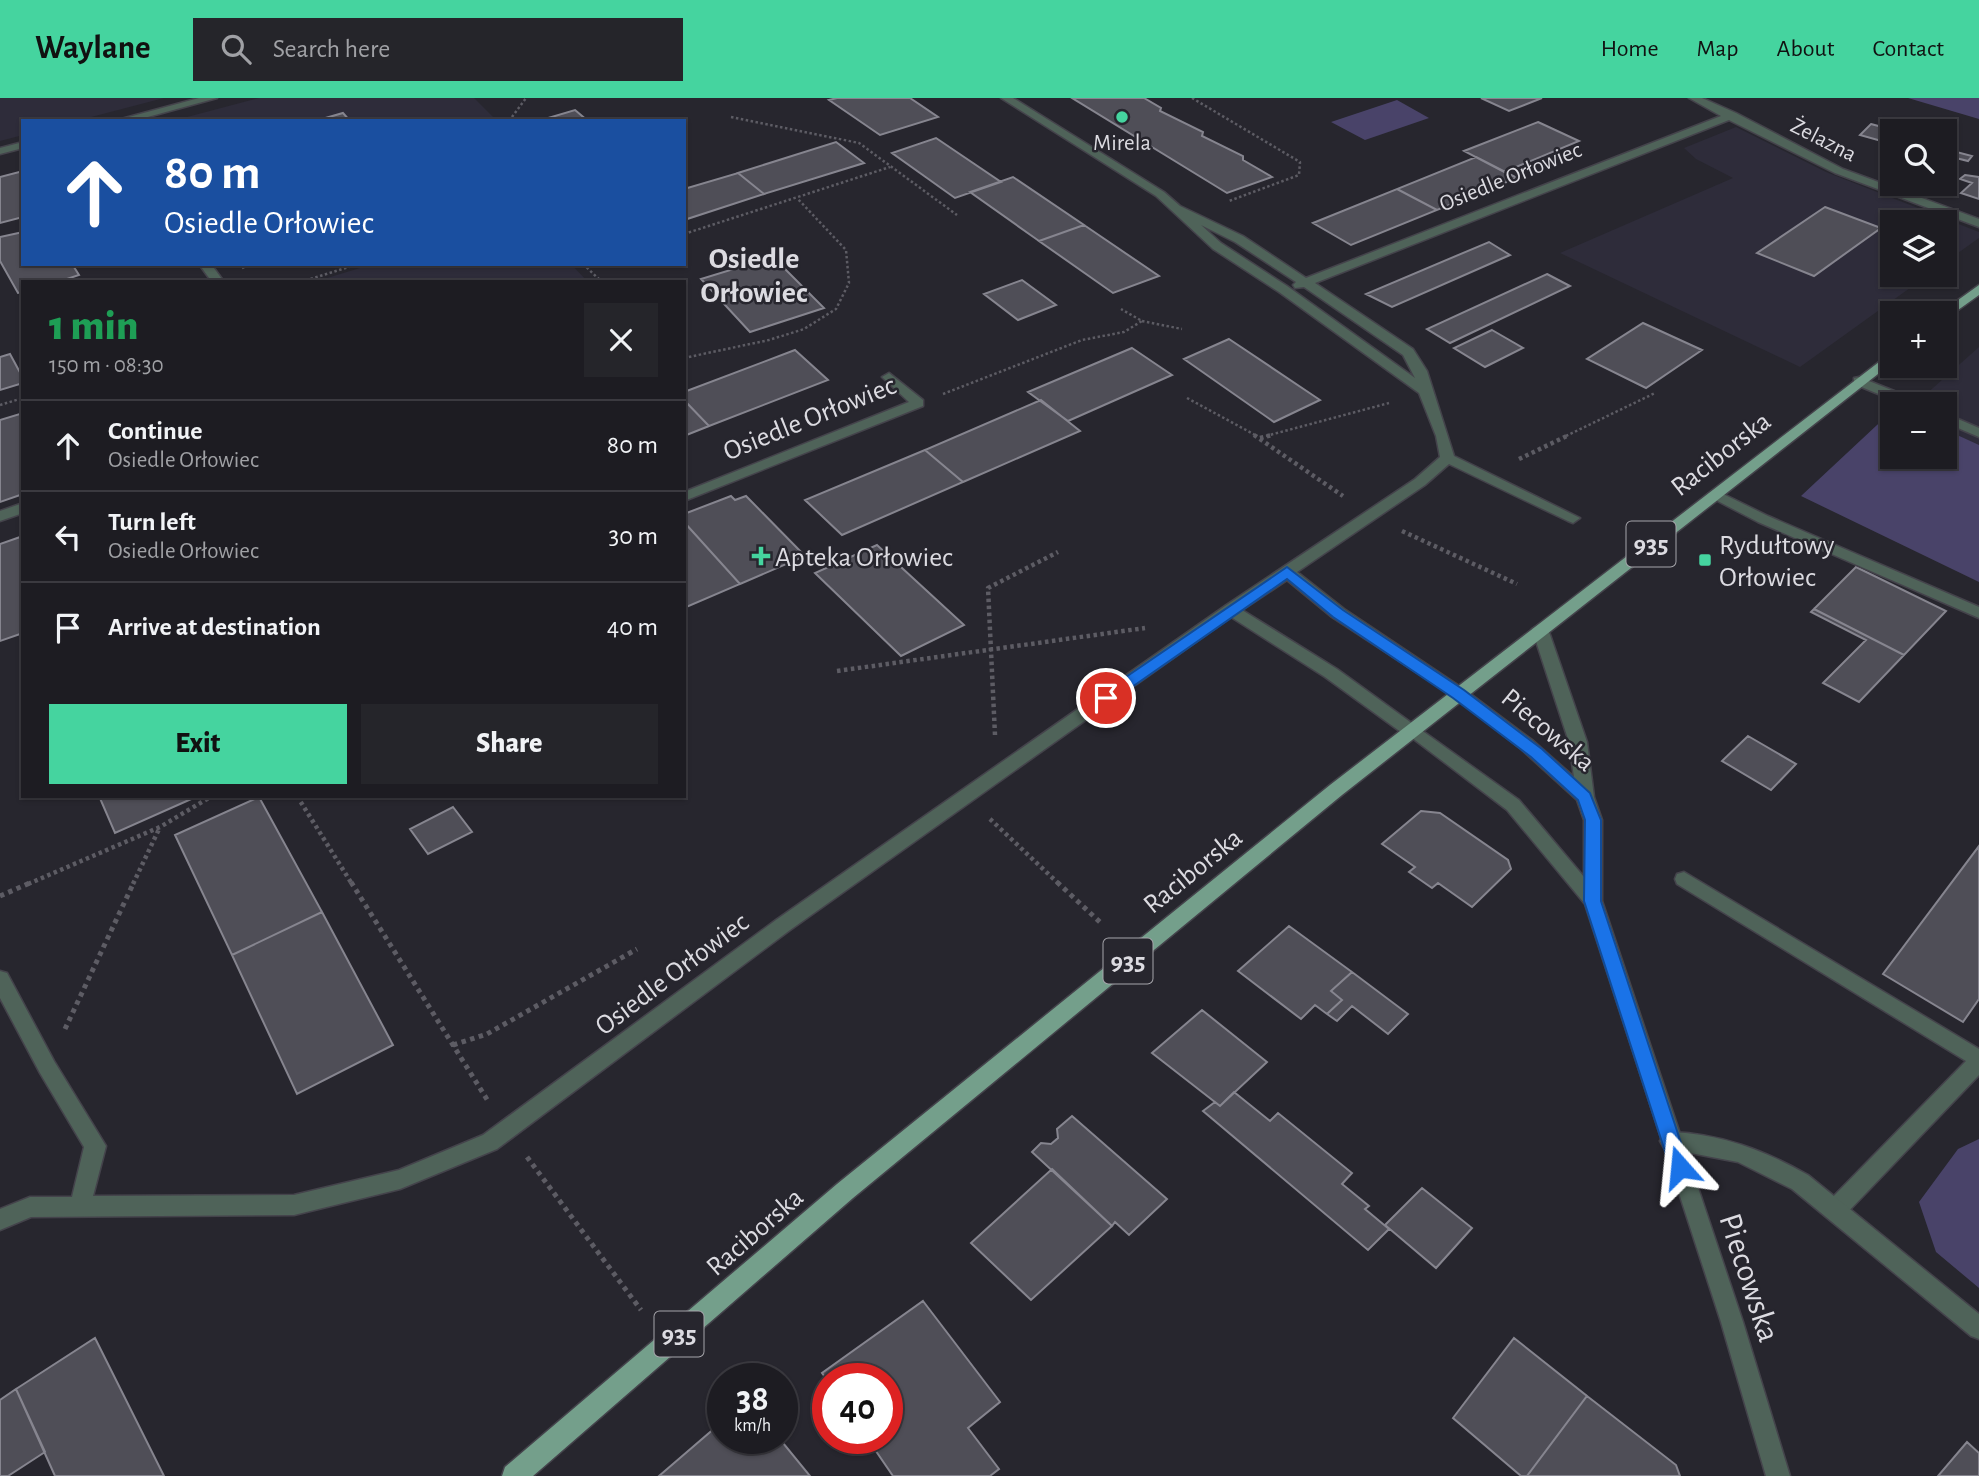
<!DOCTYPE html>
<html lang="en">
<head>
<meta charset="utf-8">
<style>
  :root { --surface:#1d1c22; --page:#25252a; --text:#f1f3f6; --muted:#a0a1a5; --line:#3b3a40; --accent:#45d49f }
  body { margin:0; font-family:"Alegreya Sans",sans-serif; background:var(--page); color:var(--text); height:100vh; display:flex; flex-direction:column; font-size:26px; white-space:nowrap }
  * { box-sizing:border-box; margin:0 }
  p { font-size:23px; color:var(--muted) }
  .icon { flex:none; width:38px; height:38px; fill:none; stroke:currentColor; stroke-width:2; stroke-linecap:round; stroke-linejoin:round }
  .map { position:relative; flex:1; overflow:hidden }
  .panel { position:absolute; left:21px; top:182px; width:665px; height:518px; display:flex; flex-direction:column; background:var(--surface); border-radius:0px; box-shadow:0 2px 5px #0004,0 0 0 2px var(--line) }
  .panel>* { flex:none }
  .banner { position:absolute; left:21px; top:21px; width:665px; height:147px; border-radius:0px; box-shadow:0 2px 5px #0004,0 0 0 2px var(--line); background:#1a4fa0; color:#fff; overflow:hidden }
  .fabs { position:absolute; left:1880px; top:21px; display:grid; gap:14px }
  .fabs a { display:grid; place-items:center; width:77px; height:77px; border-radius:0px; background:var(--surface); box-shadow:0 2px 5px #0004,0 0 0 2px var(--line); font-size:35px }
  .speed { position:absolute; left:707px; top:1265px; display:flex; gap:14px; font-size:35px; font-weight:700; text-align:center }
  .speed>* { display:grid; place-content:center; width:91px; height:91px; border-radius:50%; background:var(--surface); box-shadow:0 2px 5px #0004,0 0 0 2px var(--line); line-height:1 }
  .speed small { font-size:18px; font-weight:400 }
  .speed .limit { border:10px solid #d22; background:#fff; color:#111 }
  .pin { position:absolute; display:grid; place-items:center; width:60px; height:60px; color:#fff; margin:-30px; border:4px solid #fff; border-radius:50%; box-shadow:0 2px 7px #0007 }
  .me { position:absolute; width:77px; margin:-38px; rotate:342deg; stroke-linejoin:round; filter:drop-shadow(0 0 5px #0008) }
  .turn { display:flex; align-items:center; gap:24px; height:147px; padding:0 28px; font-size:32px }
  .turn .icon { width:91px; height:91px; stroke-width:2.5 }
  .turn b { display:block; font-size:49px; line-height:60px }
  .round { display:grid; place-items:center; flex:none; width:74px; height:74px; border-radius:0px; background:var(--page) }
  .head { display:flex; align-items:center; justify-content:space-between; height:119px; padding:0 28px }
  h1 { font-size:42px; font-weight:800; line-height:52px; color:#1e9e55 }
  .button { display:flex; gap:14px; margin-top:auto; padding:14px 28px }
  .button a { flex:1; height:80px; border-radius:0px; background:var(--accent); color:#111; font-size:28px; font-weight:800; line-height:80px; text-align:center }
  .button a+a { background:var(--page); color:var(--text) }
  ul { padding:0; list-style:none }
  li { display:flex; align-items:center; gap:21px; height:91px; padding:0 28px; border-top:2px solid var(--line) }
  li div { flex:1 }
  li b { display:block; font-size:26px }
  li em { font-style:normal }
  header { display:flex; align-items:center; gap:42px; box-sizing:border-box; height:98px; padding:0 35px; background:var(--accent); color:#111 }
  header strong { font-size:33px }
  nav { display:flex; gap:38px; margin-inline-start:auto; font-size:24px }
  .search { width:490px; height:63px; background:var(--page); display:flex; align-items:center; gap:18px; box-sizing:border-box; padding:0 24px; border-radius:0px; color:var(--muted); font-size:26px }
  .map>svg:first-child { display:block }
  .built { fill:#2e2c3a }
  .green { fill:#494369 }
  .building { fill:#4f4e57; stroke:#86858f; stroke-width:2 }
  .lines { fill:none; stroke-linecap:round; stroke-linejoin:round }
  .service-casing { stroke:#44434b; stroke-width:3 }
  .minor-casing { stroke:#44434b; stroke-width:3 }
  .tertiary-casing { stroke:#44434b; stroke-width:3 }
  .primary-casing { stroke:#44434b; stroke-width:3 }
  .path-far2 { stroke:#5d5c64; stroke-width:2.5; stroke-dasharray:2.5 2.5; stroke-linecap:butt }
  .path-far1 { stroke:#5d5c64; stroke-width:4.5; stroke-dasharray:3.5 3.5; stroke-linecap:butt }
  .path { stroke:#5d5c64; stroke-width:5; stroke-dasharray:4.5 4.5; stroke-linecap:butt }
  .service { fill:#4f6359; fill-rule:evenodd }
  .minor { fill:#4f6359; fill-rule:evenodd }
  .tertiary { fill:#4f6359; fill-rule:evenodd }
  .primary { fill:#749f8b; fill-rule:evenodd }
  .route { fill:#1a73e8; stroke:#114b97; stroke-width:2 }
  .poi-dot { fill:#45d49f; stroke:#27262e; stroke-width:2.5 }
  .labels { text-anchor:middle; stroke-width:5; stroke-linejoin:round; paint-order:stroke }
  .far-street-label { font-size:23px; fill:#dcdbe1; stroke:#27262e }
  .far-poi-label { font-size:23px; fill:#dcdbe1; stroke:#27262e }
  .shield { fill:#27262e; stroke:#a6a5ab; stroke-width:2 }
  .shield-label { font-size:26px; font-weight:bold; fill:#dcdbe1 }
  .street-label { font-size:28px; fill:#dcdbe1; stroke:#27262e }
  .poi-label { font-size:28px; fill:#dcdbe1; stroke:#27262e; text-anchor:start }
  .far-district-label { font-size:30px; font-weight:bold; fill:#dcdbe1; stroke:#27262e }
  .near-street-label { font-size:33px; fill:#dcdbe1; stroke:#27262e }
</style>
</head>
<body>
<header>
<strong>Waylane</strong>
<div class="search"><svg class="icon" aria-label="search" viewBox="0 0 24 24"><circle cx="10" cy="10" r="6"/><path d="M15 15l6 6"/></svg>Search here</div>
<nav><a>Home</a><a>Map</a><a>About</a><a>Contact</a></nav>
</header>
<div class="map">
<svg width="1979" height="1378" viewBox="0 0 1979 1378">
  <rect width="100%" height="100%" fill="#27262e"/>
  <!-- built -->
  <path class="built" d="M0,0H164L76,23H23V37L0,43Z
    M259,0H474L497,23H172Z
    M1736,29L1826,74L1979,134V140L1944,165V124H1892V177H1928L1800,269L1560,155L1733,80L1696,61L1684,50Z
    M373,166H571L588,184H314Z
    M1979,249V353L1944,338V306H1915Z"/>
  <!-- green -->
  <path class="green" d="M1908,0H1979V21Z
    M1397,2L1429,20L1365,42L1331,24Z
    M1892,313V359H1944V331L1979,347V484L1801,398Z
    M1979,1041V1190L1936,1154L1919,1104L1958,1051Z"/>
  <!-- building -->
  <path class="building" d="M837,0H910L938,19L880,37L829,2Z
    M1072,0H1144L1161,10L1160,13L1203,34L1202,38L1243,58V62L1272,79L1227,95Z
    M1481,0H1542L1509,13Z
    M575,12L588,23H538Z
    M343,15L350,23H315Z
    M1538,24L1579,43L1504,74L1464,53Z
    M1871,26L1897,33H1892V46L1860,37Z
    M936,40L1001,84L955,100L892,55Z
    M836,44L864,65L764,96L738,75Z
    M1945,51L1972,58L1968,63L1944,57Z
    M1476,59L1517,80L1437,112L1397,91Z
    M23,73V119L0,125V79Z
    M738,75L764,96L684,122V91Z
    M1965,77L1979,79V101L1961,95L1972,85L1960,81Z
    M1013,79L1084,127L1039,143L970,94Z
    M1397,91L1437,112L1351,147L1313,125Z
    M1825,109L1881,130L1814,178L1757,155Z
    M1084,127L1159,178L1113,195L1039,143Z
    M23,134V166H72L79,177L58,184H23V194L18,195L0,163V139Z
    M1489,144L1510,157L1392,209L1366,196Z
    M773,159L824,210L750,234L701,181Z
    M1547,176L1570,188L1450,245L1427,231Z
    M1022,182L1056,207L1018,222L984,196Z
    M1643,225L1702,252L1646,290L1587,261Z
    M1492,232L1523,250L1485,269L1454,250Z
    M1229,241L1320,302L1274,324L1184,261Z
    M1132,250L1172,277L1068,323L1028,294Z
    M795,252L828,282L709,328L684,302V294Z
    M10,256L23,280V285L0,292V259Z
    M684,302L709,328L684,338Z
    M1041,302L1080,333L963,384L925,352Z
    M23,315V396L0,404V322Z
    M925,352L963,384L842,437L805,402Z
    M731,398L735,402L746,398L805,458L740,486L684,424V416Z
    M684,424L740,486L684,510Z
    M23,438V535L0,543V446Z
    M877,447L964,527L901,558L815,475Z
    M1856,469L1946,513L1904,557L1814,511Z
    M1814,511L1904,557L1859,604L1823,585L1866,542L1811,514Z
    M1748,638L1796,666L1771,692L1722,663Z
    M99,698H198L115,735Z
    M259,699L322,814L232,857L175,737Z
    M453,709L472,734L428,756L410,731Z
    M1421,713L1440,715L1508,762L1511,771L1472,809L1438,785L1432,790L1409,774L1415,769L1382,746Z
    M1979,748V901L1963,924L1883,876Z
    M322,814L393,947L297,996L232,857Z
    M1289,828L1352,874L1331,893L1342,902L1327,916L1315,907L1301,921L1238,873Z
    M1352,874L1408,916L1388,936L1352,908L1337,923L1327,916L1342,902L1331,893Z
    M1202,912L1267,964L1220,1008L1152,955Z
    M1234,994L1270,1023L1278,1015L1352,1075L1342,1086L1369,1108L1365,1111L1389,1131L1368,1152L1203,1013L1215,1004L1220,1008Z
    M1072,1018L1167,1101L1129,1137L1115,1124L1112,1128L1032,1054L1041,1045L1051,1046L1058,1040L1057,1031Z
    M1052,1071L1112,1128L1031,1202L971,1145Z
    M1422,1090L1472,1130L1436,1170L1385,1127Z
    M923,1203L1000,1304L968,1330L999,1371L990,1378H893L867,1340H887V1281L828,1283L822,1275Z
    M95,1240L164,1378H55L16,1291Z
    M1514,1240L1587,1298L1527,1378H1521L1453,1320Z
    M16,1291L45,1354L8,1378H0V1302Z
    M1587,1298L1676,1367L1680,1378H1527Z
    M723,1323V1340H779L810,1378H659Z
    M1967,1344L1979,1355V1378H1938Z"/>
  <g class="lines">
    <!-- service casing -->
    <g class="service-casing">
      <path id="service" d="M1859,279L1919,303L1921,306H1903L1854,286V280Z
        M1944,315L1979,330V339L1944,324Z
        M1684,774L1979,951V977L1843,1119L1835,1122L1827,1119L1824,1112L1827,1105L1966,963L1677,786L1675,781L1677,776Z"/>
    </g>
    <!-- minor casing -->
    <g class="minor-casing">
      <path id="minor" d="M199,0H217L133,23H114Z
        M1001,0H1013L1164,94L1180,108L1243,138L1306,180L1721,18L1689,0H1702L1736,15L1843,71L1979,121V129L1835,75L1729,22L1315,185L1413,251L1427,273L1454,358L1580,420L1573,425L1568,423L1449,366L1425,387L1297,474L1344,511L1465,592L1467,596L1459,602L1332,519L1287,482L1242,512L1337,571L1417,629L1419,633L1417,637H1405L1325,579L1231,519L790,832L497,1051L400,1091L294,1117L31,1119L0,1132V1111L30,1099H72L84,1049L40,975L0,900V873L7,875L54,963L106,1048L93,1098L294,1097L399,1072L483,1037L776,822L1225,508L1415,381L1440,359L1436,338L1419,295L1279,194L1213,151L1156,98ZM1201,127L1235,144L1296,184L1293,187L1295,190L1304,189L1403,257L1415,280L1287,188L1221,145Z
        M23,44V50L0,56V50Z
        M199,166H211L224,184H212Z
        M889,275L923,302V308L684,403V394L909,304L882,279Z
        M1715,392L1768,418L1979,509V520L1758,424L1710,399L1708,396Z
        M23,405V415L0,423V413Z
        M1671,1034C1721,1036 1764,1052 1808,1077L1979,1216V1241L1971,1238L1792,1091L1738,1064L1664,1050L1660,1043L1664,1036Z"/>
    </g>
    <!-- tertiary casing -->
    <g class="tertiary-casing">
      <path id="tertiary" d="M1540,526L1548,531L1587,644L1594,699L1602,722V803L1743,1224L1790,1378H1766L1721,1224L1585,806L1507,712L1403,633L1411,627L1417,629L1519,702L1584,779V722L1577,702L1520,650L1451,596L1459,590L1465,592L1532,642L1574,679L1569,644L1532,531Z"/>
    </g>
    <!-- primary casing -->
    <g class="primary-casing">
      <path id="primary" d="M1979,187V197L1944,222V215H1940Z
        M1892,254V265L1342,697L853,1100L533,1378H502L505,1369L837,1086L1330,687Z"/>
    </g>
    <!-- path-far2 -->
    <path class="path-far2" d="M1192,0L1300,64L1299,77L1229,103
      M731,19L859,45L957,117
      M509,23L526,0
      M684,136L890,69
      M583,166L602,184
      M242,170L253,166
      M301,184L358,166
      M1142,223L1182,231
      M684,260L769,242L804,231L836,211L849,185L846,152L797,100
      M943,296L1082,242L1124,234L1142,223L1121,211
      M1187,300L1257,338
      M0,307L23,300
      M1266,338L1389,305
      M1566,338L1655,295"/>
    <!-- path-far1 -->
    <path class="path-far1" d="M1254,337L1343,398
      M1260,340L1272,337
      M1519,361L1569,337
      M1402,433L1517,486
      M837,573L1145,530
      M995,637L988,490L1058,454
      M297,698L352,786
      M990,721L1059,786
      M28,786L160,729L212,698
      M133,786L160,729"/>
    <!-- path -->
    <path class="path" d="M351,784L488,1003
      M1057,784L1102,826
      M0,798L32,784
      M65,931L134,784
      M453,947L487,936L637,851
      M527,1059L641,1212"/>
    <!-- service -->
    <use href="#service" class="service"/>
    <!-- minor -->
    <use href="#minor" class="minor"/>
    <!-- tertiary -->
    <use href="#tertiary" class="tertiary"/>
    <!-- primary -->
    <use href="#primary" class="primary"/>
  </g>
  <!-- route -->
  <path class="route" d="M1287,469L1343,512L1464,592L1542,651L1590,695L1601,722V803L1689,1069L1687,1075L1680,1077L1673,1075L1670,1069L1584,803L1585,722L1578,702L1531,659L1453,600L1333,519L1287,481L1112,603H1101L1099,600L1101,596Z"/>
  <!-- markers -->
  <g class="poi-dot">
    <circle cx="1122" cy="19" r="7"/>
    <path d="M757.5 447.5h7v7h7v7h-7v7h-7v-7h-7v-7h7z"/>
    <rect x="1698" y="455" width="14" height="14" rx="3.5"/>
  </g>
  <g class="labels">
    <!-- far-street labels -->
    <g class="far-street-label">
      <text transform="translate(1824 41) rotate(27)" y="8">Żelazna</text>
      <text transform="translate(1510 78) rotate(-22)" y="8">Osiedle Orłowiec</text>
    </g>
    <!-- far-poi labels -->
    <g class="far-poi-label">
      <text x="1122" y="52">Mirela</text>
    </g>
    <!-- shield labels -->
    <g class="shield">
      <rect x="1626.5" y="423.5" width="49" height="45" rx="5"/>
      <rect x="1103.5" y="840.5" width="49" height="45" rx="5"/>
      <rect x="654.5" y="1213.5" width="49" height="45" rx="5"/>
    </g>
    <g class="shield-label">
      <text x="1651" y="455">935</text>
      <text x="1128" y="872">935</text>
      <text x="679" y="1245">935</text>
    </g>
    <!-- street labels -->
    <g class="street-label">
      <text transform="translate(809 319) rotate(-22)" y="10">Osiedle Orłowiec</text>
      <text transform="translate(1720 355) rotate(-38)" y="10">Raciborska</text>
      <text transform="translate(1549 631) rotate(40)" y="10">Piecowska</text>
      <text transform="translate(1192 772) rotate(-39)" y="10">Raciborska</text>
      <text transform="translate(671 875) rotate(-37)" y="10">Osiedle Orłowiec</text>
      <text transform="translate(754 1133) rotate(-41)" y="10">Raciborska</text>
    </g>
    <!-- poi labels -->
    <g class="poi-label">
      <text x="1719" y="456">Rydułtowy<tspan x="1719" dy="32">Orłowiec</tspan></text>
      <text x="775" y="468">Apteka Orłowiec</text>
    </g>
    <!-- far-district labels -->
    <g class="far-district-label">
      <text x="754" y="170">Osiedle<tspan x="754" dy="34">Orłowiec</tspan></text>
    </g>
    <!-- near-street labels -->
    <g class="near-street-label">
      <text transform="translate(1751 1179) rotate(72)" y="12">Piecowska</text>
    </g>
  </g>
</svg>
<div class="fabs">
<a><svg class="icon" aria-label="search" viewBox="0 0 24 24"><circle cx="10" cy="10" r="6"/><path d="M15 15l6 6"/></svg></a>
<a><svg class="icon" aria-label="layers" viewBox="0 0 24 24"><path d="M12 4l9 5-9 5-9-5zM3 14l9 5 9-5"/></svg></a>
<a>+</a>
<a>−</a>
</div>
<div class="speed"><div>38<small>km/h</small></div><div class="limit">40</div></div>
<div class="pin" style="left:1106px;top:600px;background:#d93025"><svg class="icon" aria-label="arrive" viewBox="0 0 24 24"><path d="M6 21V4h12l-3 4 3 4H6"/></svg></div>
<svg class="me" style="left:1680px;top:1069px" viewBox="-20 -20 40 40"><path d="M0-17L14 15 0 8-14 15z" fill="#1a73e8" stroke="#fff" stroke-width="4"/></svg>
<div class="banner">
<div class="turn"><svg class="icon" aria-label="ahead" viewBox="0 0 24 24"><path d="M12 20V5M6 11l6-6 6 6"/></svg><div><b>80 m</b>Osiedle Orłowiec</div></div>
</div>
<section class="panel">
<div class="head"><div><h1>1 min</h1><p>150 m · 08:30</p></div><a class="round"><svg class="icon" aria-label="close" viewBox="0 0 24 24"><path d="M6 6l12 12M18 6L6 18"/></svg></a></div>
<ul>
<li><svg class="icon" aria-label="ahead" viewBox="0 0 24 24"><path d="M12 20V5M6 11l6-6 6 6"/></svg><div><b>Continue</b><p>Osiedle Orłowiec</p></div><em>80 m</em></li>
<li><svg class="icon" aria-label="left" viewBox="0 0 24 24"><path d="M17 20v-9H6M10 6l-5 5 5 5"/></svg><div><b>Turn left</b><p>Osiedle Orłowiec</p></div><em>30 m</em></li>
<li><svg class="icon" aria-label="arrive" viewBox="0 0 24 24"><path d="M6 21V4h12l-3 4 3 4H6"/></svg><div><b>Arrive at destination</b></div><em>40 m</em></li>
</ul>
<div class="button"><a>Exit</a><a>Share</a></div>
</section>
</div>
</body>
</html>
